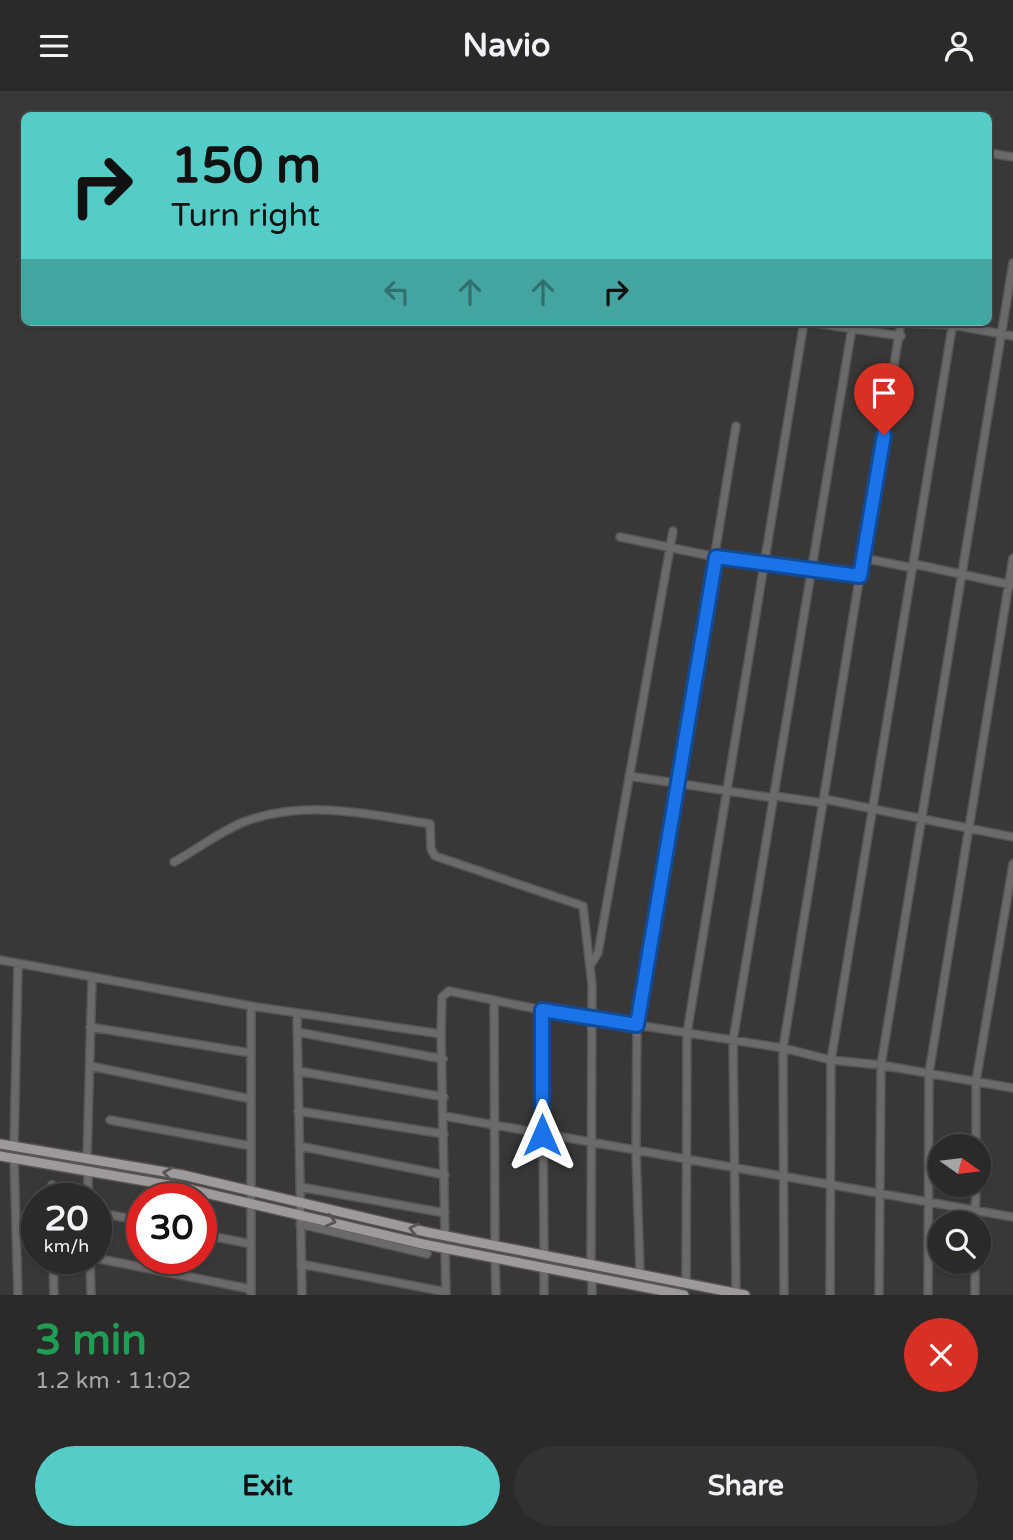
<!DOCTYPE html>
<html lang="en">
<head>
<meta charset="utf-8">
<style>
  :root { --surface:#2c2929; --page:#343131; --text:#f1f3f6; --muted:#a6a6a8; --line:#484546; --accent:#54cdc8 }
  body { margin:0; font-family:"Varela Round",sans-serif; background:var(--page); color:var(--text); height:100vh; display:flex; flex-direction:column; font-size:26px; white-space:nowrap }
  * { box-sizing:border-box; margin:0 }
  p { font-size:23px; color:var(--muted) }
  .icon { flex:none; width:38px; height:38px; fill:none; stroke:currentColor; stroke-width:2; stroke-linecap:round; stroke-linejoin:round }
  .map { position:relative; height:1204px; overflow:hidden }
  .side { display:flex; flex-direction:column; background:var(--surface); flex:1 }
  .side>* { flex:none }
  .top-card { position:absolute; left:21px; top:21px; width:971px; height:214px; border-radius:10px; box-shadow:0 2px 5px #0004,0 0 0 2px var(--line); background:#54cdc8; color:#111; overflow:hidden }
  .needle { width:46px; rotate:104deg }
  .buttons { position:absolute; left:928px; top:1043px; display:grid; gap:14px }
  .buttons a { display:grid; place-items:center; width:63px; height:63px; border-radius:50%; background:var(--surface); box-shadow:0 2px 5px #0004,0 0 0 2px var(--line); font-size:35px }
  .speed { position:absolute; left:21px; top:1092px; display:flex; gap:14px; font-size:35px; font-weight:700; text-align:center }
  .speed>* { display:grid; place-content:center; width:91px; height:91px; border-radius:50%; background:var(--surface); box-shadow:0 2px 5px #0004,0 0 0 2px var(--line); line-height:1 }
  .speed small { font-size:18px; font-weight:400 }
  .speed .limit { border:10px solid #d22; background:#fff; color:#111 }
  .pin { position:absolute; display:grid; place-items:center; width:60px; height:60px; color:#fff; margin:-72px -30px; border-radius:50% 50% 50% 0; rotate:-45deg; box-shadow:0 0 7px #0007 }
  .pin .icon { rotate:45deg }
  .me { position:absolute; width:77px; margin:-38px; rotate:0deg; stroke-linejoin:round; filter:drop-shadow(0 0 5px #0008) }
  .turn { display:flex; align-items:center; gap:24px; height:147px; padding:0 35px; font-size:32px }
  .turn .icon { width:91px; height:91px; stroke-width:2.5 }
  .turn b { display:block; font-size:49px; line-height:60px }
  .lanes { display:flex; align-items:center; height:66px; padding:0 35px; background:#0003; justify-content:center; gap:35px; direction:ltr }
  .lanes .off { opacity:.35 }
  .round { display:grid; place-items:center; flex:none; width:74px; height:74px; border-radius:37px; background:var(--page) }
  .head { display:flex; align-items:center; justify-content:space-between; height:119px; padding:0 35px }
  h1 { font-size:42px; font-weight:700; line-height:52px; color:#1e9e55 }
  .button { display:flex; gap:14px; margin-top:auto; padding:14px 35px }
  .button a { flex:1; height:80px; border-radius:42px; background:var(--accent); color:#111; font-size:28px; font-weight:700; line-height:80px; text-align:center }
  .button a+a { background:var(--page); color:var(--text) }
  header { display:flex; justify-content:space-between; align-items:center; height:91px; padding:0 35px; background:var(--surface); font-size:32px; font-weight:700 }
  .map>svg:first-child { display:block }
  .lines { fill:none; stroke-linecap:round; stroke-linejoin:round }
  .minor-casing { stroke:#575454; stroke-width:10 }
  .major-casing { stroke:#575454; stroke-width:12 }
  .minor { stroke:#6b6969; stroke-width:7 }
  .major { stroke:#9d9a99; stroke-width:9 }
  .oneway { stroke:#585554 }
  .route-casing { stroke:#114b97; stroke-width:18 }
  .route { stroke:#1a73e8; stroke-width:12 }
</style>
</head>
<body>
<header><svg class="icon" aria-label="menu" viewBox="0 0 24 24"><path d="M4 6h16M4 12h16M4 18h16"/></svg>Navio<svg class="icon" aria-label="person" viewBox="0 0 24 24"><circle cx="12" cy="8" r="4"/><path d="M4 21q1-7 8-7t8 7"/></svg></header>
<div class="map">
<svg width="1013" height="1204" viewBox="0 0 1013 1204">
  <rect width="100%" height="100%" fill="#3a3737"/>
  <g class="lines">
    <!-- minor casing -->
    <g class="minor-casing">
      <path id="minor" d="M989,62L1013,66
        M808,231L901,245
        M901,232L953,234L1013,245
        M620,446L716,466L860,485
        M863,467L913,477
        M914,473L1012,494
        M629,685L774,707
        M775,705L823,712
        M824,708L1013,746
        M174,771C198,758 223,738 249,729C309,709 370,723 430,733L431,758L435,765L583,815L592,894L591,1167
        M0,869L251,915L441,943L445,1145
        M590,875L598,862L673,440
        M494,909L495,1155
        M542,919L544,1160
        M297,922L302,1204
        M90,936L251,962
        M297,941L443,968
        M441,943L442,906L449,900L542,919L783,957L831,969L881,974L1013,997
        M90,975L251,1008
        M298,980L444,1006
        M298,1020L444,1043
        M444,1025L1013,1126
        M110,1029L251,1055
        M299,1055L445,1084
        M976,1055V990L1013,773
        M14,1056L18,873
        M14,1068L18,1204
        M87,1068L92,887
        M88,1080V1108
        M52,1094V1108
        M300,1096L445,1122
        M96,1121L142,1130
        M975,1132L976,1094
        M300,1133L427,1163
        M201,1143L251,1153
        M445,1157L446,1203
        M53,1167L54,1204
        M90,1167L91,1204
        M95,1167L250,1198
        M495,1167L496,1204
        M301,1173L446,1201
        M640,1181L636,1061L637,934L736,335
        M592,1189V1204
        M686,1193L687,942L804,231
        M736,1198L733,949L853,231
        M251,1204V915
        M544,1204V1182
        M784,1204L783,957L901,231
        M830,1204L831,969L953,231
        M879,1204L881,974L1013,172
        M928,1204L929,982L1013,467
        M975,1204V1171"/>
    </g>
    <!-- major casing -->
    <g class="major-casing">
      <path id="major" d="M0,1053L183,1084L426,1141L745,1204
        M0,1065L180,1096L423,1153L684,1204"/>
    </g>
    <!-- minor -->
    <use href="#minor" class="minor"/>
    <!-- major -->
    <use href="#major" class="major"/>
  </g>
  <!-- one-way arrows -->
  <defs><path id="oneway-chevron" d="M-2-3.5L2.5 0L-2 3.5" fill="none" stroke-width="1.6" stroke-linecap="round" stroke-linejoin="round" transform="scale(1.75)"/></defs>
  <g class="oneway">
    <use href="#oneway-chevron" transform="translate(168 1082) rotate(-170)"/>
    <use href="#oneway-chevron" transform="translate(331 1130) rotate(15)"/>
    <use href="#oneway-chevron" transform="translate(414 1138) rotate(-167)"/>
  </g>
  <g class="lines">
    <!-- route casing -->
    <g class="route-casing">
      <path id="route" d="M542,1044V919L637,934L716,466L860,485L884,344"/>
    </g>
    <!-- route -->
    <use href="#route" class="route"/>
  </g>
</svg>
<div class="buttons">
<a><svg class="needle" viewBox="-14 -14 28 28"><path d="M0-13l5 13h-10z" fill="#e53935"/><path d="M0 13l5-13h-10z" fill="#a6a6a8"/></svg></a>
<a><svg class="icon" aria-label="search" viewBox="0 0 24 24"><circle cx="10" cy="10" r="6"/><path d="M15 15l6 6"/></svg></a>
</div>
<div class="speed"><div>20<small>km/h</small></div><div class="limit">30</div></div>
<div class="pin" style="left:884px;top:344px;background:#d93025"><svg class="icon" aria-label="arrive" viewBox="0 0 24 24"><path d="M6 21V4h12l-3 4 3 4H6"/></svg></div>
<svg class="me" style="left:542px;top:1044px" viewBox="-20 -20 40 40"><path d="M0-17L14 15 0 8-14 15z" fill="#1a73e8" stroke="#fff" stroke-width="4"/></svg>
<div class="top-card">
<div class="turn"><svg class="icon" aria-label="right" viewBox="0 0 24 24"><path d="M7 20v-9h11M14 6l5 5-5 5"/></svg><div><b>150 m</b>Turn right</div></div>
<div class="lanes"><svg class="icon off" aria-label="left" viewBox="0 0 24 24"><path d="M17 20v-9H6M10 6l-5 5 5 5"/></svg><svg class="icon off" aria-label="ahead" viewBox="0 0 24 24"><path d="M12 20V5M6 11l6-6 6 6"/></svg><svg class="icon off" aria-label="ahead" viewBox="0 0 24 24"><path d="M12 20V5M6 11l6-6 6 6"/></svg><svg class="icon" aria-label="right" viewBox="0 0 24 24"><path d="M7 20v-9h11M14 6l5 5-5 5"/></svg></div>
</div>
</div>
<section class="side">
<div class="head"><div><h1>3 min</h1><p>1.2 km · 11:02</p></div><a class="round" style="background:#d93025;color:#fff"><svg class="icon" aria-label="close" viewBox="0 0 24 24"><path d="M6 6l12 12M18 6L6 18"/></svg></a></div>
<div class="button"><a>Exit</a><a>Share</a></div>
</section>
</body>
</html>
